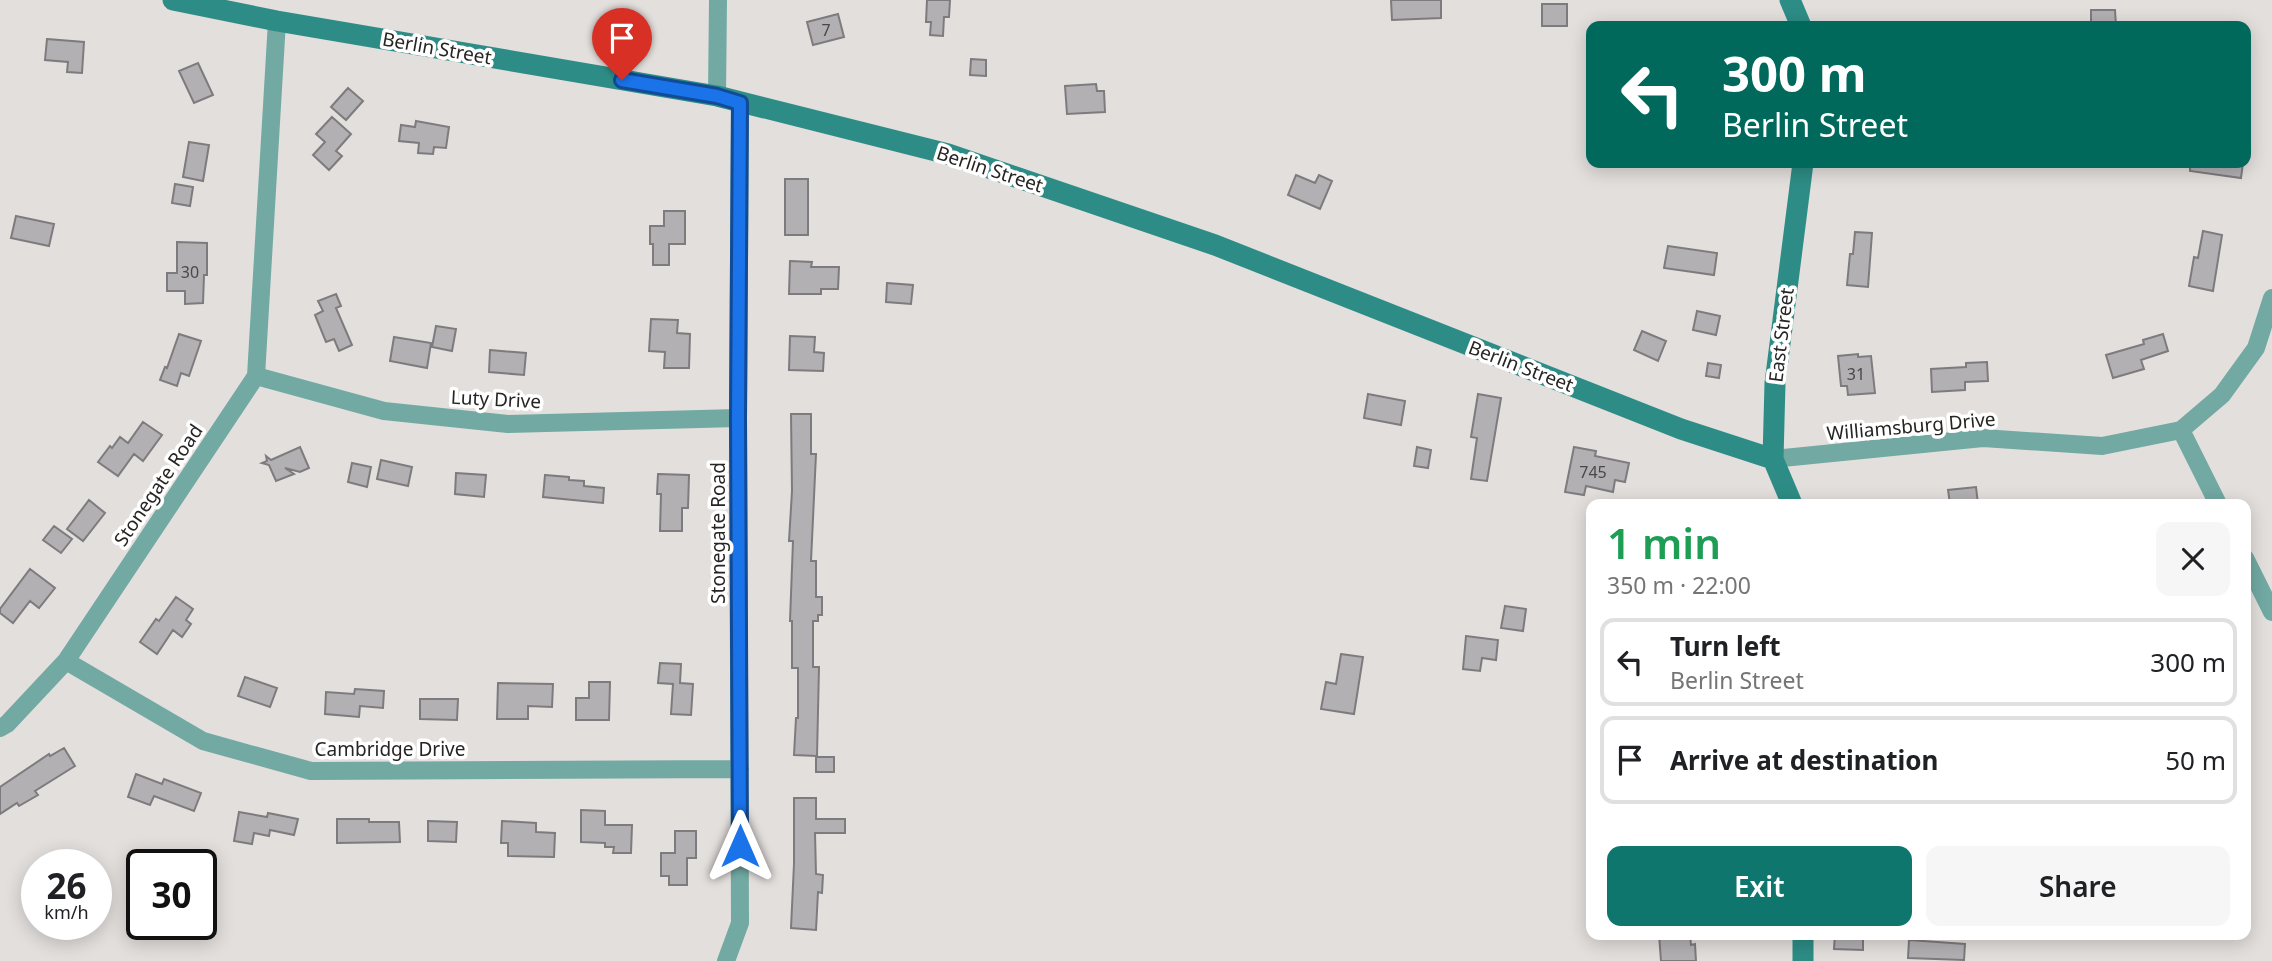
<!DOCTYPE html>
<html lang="en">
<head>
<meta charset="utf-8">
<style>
  :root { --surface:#fff; --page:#f6f6f6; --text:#202124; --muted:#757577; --line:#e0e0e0; --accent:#0f766e }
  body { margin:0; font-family:"Noto Sans",sans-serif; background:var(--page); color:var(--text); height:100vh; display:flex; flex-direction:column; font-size:26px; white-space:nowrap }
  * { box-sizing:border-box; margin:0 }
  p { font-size:23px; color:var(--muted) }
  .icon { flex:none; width:38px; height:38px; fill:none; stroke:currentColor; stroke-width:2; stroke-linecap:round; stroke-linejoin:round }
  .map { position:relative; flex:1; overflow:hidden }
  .side { position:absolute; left:1586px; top:499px; width:665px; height:441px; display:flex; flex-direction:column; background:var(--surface); border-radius:14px; box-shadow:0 4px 18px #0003 }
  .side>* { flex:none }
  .guide { position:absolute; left:1586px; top:21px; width:665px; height:147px; border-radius:14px; box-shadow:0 4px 18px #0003; background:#00695c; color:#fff; overflow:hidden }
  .speed { position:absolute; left:21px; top:849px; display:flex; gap:14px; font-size:35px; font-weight:700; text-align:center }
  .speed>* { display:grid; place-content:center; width:91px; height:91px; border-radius:50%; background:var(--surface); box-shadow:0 4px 18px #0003; line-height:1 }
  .speed small { font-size:18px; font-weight:400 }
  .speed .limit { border:4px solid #111; border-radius:10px; background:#fff; color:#111 }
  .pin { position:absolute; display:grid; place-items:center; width:60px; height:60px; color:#fff; margin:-72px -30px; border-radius:50% 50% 50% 0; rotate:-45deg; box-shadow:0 0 7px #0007 }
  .pin .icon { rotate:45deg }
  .me { position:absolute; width:77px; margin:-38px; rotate:0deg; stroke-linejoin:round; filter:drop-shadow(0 0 5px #0008) }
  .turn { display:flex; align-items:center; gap:24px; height:147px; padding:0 21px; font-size:32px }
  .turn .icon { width:91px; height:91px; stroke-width:2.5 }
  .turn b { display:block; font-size:49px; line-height:60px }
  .round { display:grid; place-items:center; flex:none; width:74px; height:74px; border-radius:14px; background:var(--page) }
  .summary { display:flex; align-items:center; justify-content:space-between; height:119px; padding:0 21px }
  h1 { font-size:42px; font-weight:600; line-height:52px; color:#1e9e55 }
  .button { display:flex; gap:14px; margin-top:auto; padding:14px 21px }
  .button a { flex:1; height:80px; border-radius:14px; background:var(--accent); color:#fff; font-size:28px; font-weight:600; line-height:80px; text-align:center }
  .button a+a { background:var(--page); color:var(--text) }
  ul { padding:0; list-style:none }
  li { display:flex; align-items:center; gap:21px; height:88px; margin:0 14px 10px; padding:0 7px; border:4px solid var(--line); border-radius:14px }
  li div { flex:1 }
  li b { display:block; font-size:26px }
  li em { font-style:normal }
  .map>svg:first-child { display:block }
  .building { fill:#b3b0b3; stroke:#7e7b7e; stroke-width:2 }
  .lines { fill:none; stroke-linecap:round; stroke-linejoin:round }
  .street { stroke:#72a9a3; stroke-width:18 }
  .secondary { stroke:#2d8d86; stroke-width:21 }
  .route-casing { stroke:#114b97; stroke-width:18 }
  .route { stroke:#1a73e8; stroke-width:12 }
  .labels { text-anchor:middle; stroke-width:7; stroke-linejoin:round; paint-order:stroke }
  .number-label { font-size:16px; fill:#494848 }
  .street-label { font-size:19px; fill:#262524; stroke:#fff }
</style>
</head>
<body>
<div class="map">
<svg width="2272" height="961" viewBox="0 0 2272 961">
  <rect width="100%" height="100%" fill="#e3dfdd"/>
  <!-- building -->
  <path class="building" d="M927,0H950L949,17H944L943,36L930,35L931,22H926Z
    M1391,0H1441V18L1392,20Z
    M1542,4H1567V26H1542Z
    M2091,10H2115L2116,26H2091Z
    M838,14L844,37L813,45L807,22Z
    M47,39L84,42L82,73L67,72L68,62L45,60Z
    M971,59L986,60V76L970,75Z
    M198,63L213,95L194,103L179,71Z
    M1096,84L1097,91H1104L1105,112L1067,114L1065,86Z
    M348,88L363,101L346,120L331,107Z
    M332,117L351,134L336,151L342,156L329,170L313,155L325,142L316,134Z
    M416,121L449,127L446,148L434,147L433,154L418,153L419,143L399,141L401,125L415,127Z
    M189,142L209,145L203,181L183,177Z
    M2190,163H2243L2241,178L2190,171Z
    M1296,175L1315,183L1319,175L1332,181L1320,209L1288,195Z
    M785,179H808V235H785Z
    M175,184L193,187L190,206L172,203Z
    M664,211H685V244H669V265H653V244H650V226H664Z
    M16,216L54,224L49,246L11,238Z
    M2203,231L2222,235L2213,291L2189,286L2194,257L2198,258Z
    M1855,232L1872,233L1868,287L1847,285L1850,254H1853Z
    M177,242L207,243V275H204L203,303L185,304V291H167V273H177Z
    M1668,246L1717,253L1714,275L1664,268Z
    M790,261L812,262L811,267H839L838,289H821V294H789Z
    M887,283L913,285L911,304L886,302Z
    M336,294L341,306L336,308L352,345L339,351L334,339L326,342L315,315L323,311L318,301Z
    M1697,311L1720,316L1716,335L1693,330Z
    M651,319L678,320L677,333L690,334L689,368H664L665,352L649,351Z
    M436,326L456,329L452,351L432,347Z
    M1642,331L1666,341L1658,361L1634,350Z
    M179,334L201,341L189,376L181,373L177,386L160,380L165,367L167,368Z
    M2163,334L2168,351L2141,360L2144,369L2113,378L2106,355L2144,344L2143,340Z
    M790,336L815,337L814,352L824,353L823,371L789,370Z
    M394,337L431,343L427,368L390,361Z
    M490,350L526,353L524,375L489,372Z
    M1858,354V357L1871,356L1875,393L1848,395L1847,386H1841L1838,356Z
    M1987,362L1988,381L1965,382V390L1932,392L1931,369L1966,367V363Z
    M1708,363L1721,365L1719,378L1706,376Z
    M1368,394L1405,401L1401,425L1364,418Z
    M1478,394L1501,398L1487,481L1471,479L1477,438L1471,437Z
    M791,414H811V454H816L811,561H816V597H822V615H818V621H813V667H819L817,756L794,755L796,718H798V668H792V621H790L793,541H789L792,491Z
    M143,422L162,435L143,461L134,454L118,476L98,462L110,446L112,448L120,437L128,443Z
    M300,447L309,468L300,472L285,468L294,474L276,481L269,465L262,463L267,461L266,456L271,460Z
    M1417,447L1431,450L1428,468L1414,466Z
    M1574,447L1596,451L1595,456L1629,463L1625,482L1615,480L1613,492L1586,486L1584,495L1565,492Z
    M381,460L412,467L408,486L377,479Z
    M352,463L371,467L367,487L348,482Z
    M456,473L486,475L484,497L455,494Z
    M658,474L689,475L688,508H682V531H660L661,494H657Z
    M545,475L569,477V480L584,481V486L604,488L603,503L543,497Z
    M1976,487L1978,504H1950L1948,490Z
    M89,500L105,513L83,541L67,529Z
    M54,526L72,539L61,553L43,540Z
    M30,569L55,588L39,608L30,601L13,623L0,613V609Z
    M176,597L193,609L186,620L191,624L182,637L173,630L157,654L140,642L156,619L159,621Z
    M1505,606L1526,609L1523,631L1501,628Z
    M1466,636L1498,640L1496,660L1482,658L1480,671L1463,669Z
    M1341,654L1363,657L1354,714L1321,709L1326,682L1336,684Z
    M660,663L681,664L680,683L693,684L691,715L671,714L673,684L658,683Z
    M245,677L277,688L270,707L238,696Z
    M589,682H610L609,720H576V698H589Z
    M498,683L553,684L552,707L528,706V719H497Z
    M355,689L384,691L383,708L360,706L359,717L325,714L326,692L354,694Z
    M420,699H458L457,720L420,719Z
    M64,748L75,766L35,791L38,795L19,806L17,803L0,814V787L49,754L50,756Z
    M816,757H834V772H816Z
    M136,774L162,784L164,779L201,793L194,811L154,796L150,805L128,797Z
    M794,798H816V819H845V833H815L816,874L823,875L822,893L818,892L816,930L791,928L794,864Z
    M581,810L605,811V825H632L631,853H613L614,847H605V843L581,842Z
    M239,812L267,817L268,813L298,819L294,835L270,830L269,836L254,833L252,844L234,841Z
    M337,819H369V822H399L400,842L337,843Z
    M428,821L457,822L456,842L428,841Z
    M502,821L536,823V832L555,833L554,857L508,856V843H501Z
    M675,831H696V858H687V885H669V876H661V853H675Z
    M1659,934H1690L1691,945L1695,944L1696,961H1661Z
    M1835,934H1863V950L1834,949Z
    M1909,940L1965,944L1964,960L1908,958Z"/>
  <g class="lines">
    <!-- street -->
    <path class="street" d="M717,96L718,0
      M256,376L384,411L508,424L738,418
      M2181,430L2218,504
      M1773,459L1983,438L2102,446L2181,430L2222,395L2256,348L2272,298
      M2245,558L2272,612
      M66,661L203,741L311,771L740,769
      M0,728L7,724L66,661L256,376L277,21
      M726,961L740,923L738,418L740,103"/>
    <!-- secondary -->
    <path class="secondary" d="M173,0L277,21L717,96L948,154L1215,245L1681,429L1773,459
      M1790,0L1801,26
      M1792,504L1773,459L1775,383L1803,163
      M1803,961V934"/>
  </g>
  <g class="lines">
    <!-- route casing -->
    <g class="route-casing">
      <path id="route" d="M622,80L717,96L740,103L738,418L740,846"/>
    </g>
    <!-- route -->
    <use href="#route" class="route"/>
  </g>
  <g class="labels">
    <!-- number labels -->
    <g class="number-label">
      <text x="826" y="36">7</text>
      <text x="190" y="278">30</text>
      <text x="1856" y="380">31</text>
      <text x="1593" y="478">745</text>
    </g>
    <!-- street labels -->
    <g class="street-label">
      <text transform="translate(437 48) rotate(10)" y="7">Berlin Street</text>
      <text transform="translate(990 169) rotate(18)" y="7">Berlin Street</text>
      <text transform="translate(1781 335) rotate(-83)" y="7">East Street</text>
      <text transform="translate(1521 366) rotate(21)" y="7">Berlin Street</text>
      <text transform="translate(496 399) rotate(3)" y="7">Luty Drive</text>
      <text transform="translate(1911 426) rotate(-5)" y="7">Williamsburg Drive</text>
      <text transform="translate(158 485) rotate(-56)" y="7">Stonegate Road</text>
      <text transform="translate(718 533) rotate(-90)" y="7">Stonegate Road</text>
      <text x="390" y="756">Cambridge Drive</text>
    </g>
  </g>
</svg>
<div class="speed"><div>26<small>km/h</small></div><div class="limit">30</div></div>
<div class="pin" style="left:622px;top:80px;background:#d93025"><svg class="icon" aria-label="arrive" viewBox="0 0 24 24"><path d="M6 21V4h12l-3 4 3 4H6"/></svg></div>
<svg class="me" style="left:740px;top:846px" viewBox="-20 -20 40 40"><path d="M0-17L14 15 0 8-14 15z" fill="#1a73e8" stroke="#fff" stroke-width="4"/></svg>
<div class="guide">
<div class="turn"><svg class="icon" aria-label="left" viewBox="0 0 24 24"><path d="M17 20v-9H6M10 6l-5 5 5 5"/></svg><div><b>300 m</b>Berlin Street</div></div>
</div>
<section class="side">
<div class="summary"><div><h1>1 min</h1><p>350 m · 22:00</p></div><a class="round"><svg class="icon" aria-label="close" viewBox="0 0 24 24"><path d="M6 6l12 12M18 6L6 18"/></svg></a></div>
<ul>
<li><svg class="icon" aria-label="left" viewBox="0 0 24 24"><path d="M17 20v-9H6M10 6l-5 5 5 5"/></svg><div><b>Turn left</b><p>Berlin Street</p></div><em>300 m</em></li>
<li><svg class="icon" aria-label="arrive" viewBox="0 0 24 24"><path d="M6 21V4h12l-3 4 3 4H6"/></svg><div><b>Arrive at destination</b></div><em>50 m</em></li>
</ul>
<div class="button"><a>Exit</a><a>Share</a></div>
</section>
</div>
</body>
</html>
